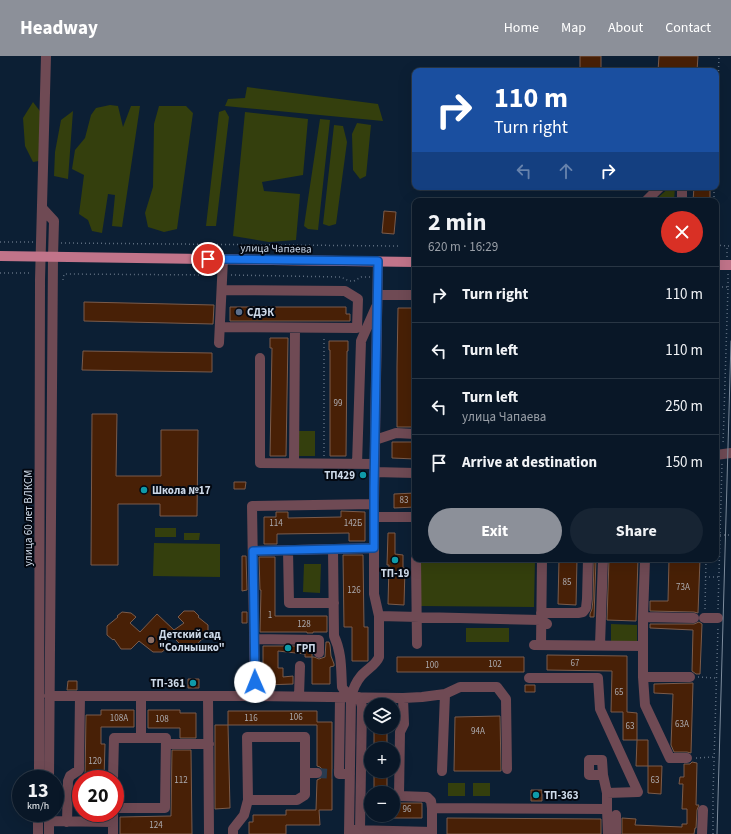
<!DOCTYPE html>
<html lang="en">
<head>
<meta charset="utf-8">
<style>
  :root { --surface:#091727; --page:#172433; --text:#f1f3f6; --muted:#999fa7; --line:#293644; --accent:#8c9099 }
  body { margin:0; font-family:"Source Sans 3",sans-serif; background:var(--page); color:var(--text); height:100vh; display:flex; flex-direction:column; font-size:15px; white-space:nowrap }
  * { box-sizing:border-box; margin:0 }
  p { font-size:13px; color:var(--muted) }
  .icon { flex:none; width:22px; height:22px; fill:none; stroke:currentColor; stroke-width:2; stroke-linecap:round; stroke-linejoin:round }
  .map { position:relative; flex:1; overflow:hidden }
  .drawer { position:absolute; left:412px; top:142px; width:307px; height:364px; display:flex; flex-direction:column; background:var(--surface); border-radius:8px; box-shadow:0 4px 16px #0002,0 0 0 1px var(--line) }
  .drawer>* { flex:none }
  .banner { position:absolute; left:412px; top:12px; width:307px; height:122px; border-radius:8px; box-shadow:0 4px 16px #0002,0 0 0 1px var(--line); background:#1a4fa0; color:#fff; overflow:hidden }
  .fabs { position:absolute; left:364px; top:642px; display:grid; gap:8px }
  .fabs a { display:grid; place-items:center; width:36px; height:36px; border-radius:50%; background:var(--surface); box-shadow:0 4px 16px #0002,0 0 0 1px var(--line); font-size:20px }
  .speed { position:absolute; left:12px; top:714px; display:flex; gap:8px; font-size:20px; font-weight:700; text-align:center }
  .speed>* { display:grid; place-content:center; width:52px; height:52px; border-radius:50%; background:var(--surface); box-shadow:0 4px 16px #0002,0 0 0 1px var(--line); line-height:1 }
  .speed small { font-size:10px; font-weight:400 }
  .speed .limit { border:6px solid #d22; background:#fff; color:#111 }
  .pin { position:absolute; display:grid; place-items:center; width:34px; height:34px; color:#fff; margin:-17px; border:2px solid #fff; border-radius:50%; box-shadow:0 1px 4px #0007 }
  .me { position:absolute; width:44px; margin:-22px; rotate:359deg; stroke-linejoin:round; filter:drop-shadow(0 0 3px #0008) }
  .turn { display:flex; align-items:center; gap:14px; height:84px; padding:0 16px; font-size:18px }
  .turn .icon { width:52px; height:52px; stroke-width:2.5 }
  .turn b { display:block; font-size:28px; line-height:34px }
  .lanes { display:flex; align-items:center; height:38px; padding:0 16px; background:#0003; justify-content:center; gap:20px; direction:ltr }
  .lanes .off { opacity:.35 }
  .round { display:grid; place-items:center; flex:none; width:42px; height:42px; border-radius:21px; background:var(--page) }
  .summary { display:flex; align-items:center; justify-content:space-between; height:68px; padding:0 16px }
  h1 { font-size:24px; font-weight:700; line-height:30px }
  .action { display:flex; gap:8px; margin-top:auto; padding:8px 16px }
  .action a { flex:1; height:46px; border-radius:24px; background:var(--accent); color:#fff; font-size:16px; font-weight:700; line-height:46px; text-align:center }
  .action a+a { background:var(--page); color:var(--text) }
  ul { padding:0; list-style:none }
  li { display:flex; align-items:center; gap:12px; height:56px; padding:0 16px; border-top:1px solid var(--line) }
  li div { flex:1 }
  li b { display:block; font-size:15px }
  li em { font-style:normal }
  header { display:flex; align-items:center; gap:24px; box-sizing:border-box; height:56px; padding:0 20px; background:var(--accent); color:#fff }
  header strong { font-size:19px }
  nav { display:flex; gap:22px; margin-inline-start:auto; font-size:14px }
  .map>svg:first-child { display:block }
  .green { fill:#343f0d }
  .building { fill:#482006; stroke:#7a5b4b }
  .lines { fill:none; stroke-linecap:round; stroke-linejoin:round }
  .minor-tunnel { stroke:#293b4f; stroke-width:10; stroke-dasharray:10 5; stroke-linecap:butt }
  .path { stroke:#5c6c7e; stroke-width:1.5; stroke-dasharray:1 3; stroke-linecap:butt }
  .minor { stroke:#6f4a54; stroke-width:10 }
  .major { stroke:#c1748a; stroke-width:10 }
  .tram { stroke:#7c8b9c; stroke-width:1 }
  .route-casing { stroke:#114b97; stroke-width:10 }
  .route { stroke:#1a73e8; stroke-width:7 }
  .service-dot { fill:#5c6f8a; stroke:#030811; stroke-width:1.5 }
  .culture-dot { fill:#0f9aa8; stroke:#030811; stroke-width:1.5 }
  .education-dot { fill:#8d6e63; stroke:#030811; stroke-width:1.5 }
  .labels { text-anchor:middle; stroke-width:4; stroke-linejoin:round; paint-order:stroke }
  .number-label { font-size:9px; fill:#acabb0 }
  .street-label { font-size:11px; fill:#cdd9e8; stroke:#030811 }
  .poi-label { font-size:11px; font-weight:bold; fill:#cdd9e8; stroke:#030811; text-anchor:start }
</style>
</head>
<body>
<header>
<strong>Headway</strong>
<nav><a>Home</a><a>Map</a><a>About</a><a>Contact</a></nav>
</header>
<div class="map">
<svg width="731" height="778" viewBox="0 0 731 778">
  <rect width="100%" height="100%" fill="#0c1f34"/>
  <!-- green -->
  <path class="green" d="M247,31L378,48L383,65L225,50L228,43L245,42Z
    M33,46L49,67L45,104L33,106L25,90L23,62Z
    M110,49L118,50L123,71L131,50H140L122,171L112,170L115,139L108,138L102,177L92,175L88,164L79,158L84,119L72,113L75,94L85,82L91,59L96,52Z
    M159,50H186L193,57L177,173L164,176L148,171L145,157L153,131L154,68Z
    M225,54L229,61L216,170H206L219,56Z
    M73,55L68,123L54,120L55,96L61,64Z
    M245,56L308,63L303,119L262,126L264,135L300,138L296,184L269,186L233,180Z
    M320,63L330,64L318,174L308,173L304,170Z
    M357,67L371,69L366,120L360,123L353,114L352,78Z
    M334,69L343,70L347,86L336,168L329,170L323,168Z
    M670,131H675L674,145H654Z
    M299,375H315V400H299Z
    M155,472H176V481H155Z
    M184,477H200L199,484H184Z
    M154,487L220,488V521L153,520Z
    M421,503H535L534,551L420,550Z
    M304,508H321L320,537L303,536Z
    M611,568L637,569V585H611Z
    M466,572H509V586H466Z
    M448,727H465V740H448Z
    M473,727H490V740H473Z"/>
  <!-- building -->
  <path class="building" d="M580,0H601V15H580Z
    M659,0H698L697,15H658Z
    M694,131H710V145H693Z
    M384,155L396,156L394,178L382,177Z
    M84,246L214,249L213,268L84,265Z
    M230,251H346V258H350V265H230Z
    M398,252H415V371H397V311Z
    M270,282H288L286,400H270L272,292H270Z
    M329,285H348V295H347L346,400H330V294H329Z
    M83,295L212,297V316L82,314Z
    M92,358H117L116,420H161V374H198L197,460H160V448H118V509H91Z
    M392,386H415V403L392,402Z
    M234,426H246L245,433H234Z
    M415,437V451L394,452V438Z
    M341,455L365,456V485H349V477L277,478V488H264V461H276V456H288V462L341,461Z
    M388,477H395V498L403,499V512H405L404,549L388,548L389,509H387Z
    M343,499H363L364,571H368V605H352V571H344Z
    M242,500H246L247,534L242,535Z
    M259,501H275V560H327V576H313V577H307V576H260L261,534H260Z
    M559,503H577L576,549L558,548Z
    M594,503H596L594,561H590V558L592,553L593,544Z
    M609,503H638L636,565L607,564Z
    M669,503H700L698,557L694,556L650,555V545H668Z
    M184,555H194L199,560L198,561L208,569V579L201,584L194,592L185,593L172,580L164,588L167,592L162,596H153L139,585L131,593H121L114,583L113,584L107,579V570L118,561L117,560L122,556L131,557L136,561L130,567L140,576L157,558L174,574L184,567L178,561Z
    M242,556H247V567H242Z
    M699,566L702,568L700,618H696L692,615L693,574L650,572V568H694Z
    M326,586H329L330,589L331,600L334,608V610L330,611V628H312V601H314L319,603L325,601Z
    M263,590H312V601H305V598L278,595V612H283V621L293,620V628L263,629V623H261V612H263Z
    M547,599L627,600V656L637,657V684H623V656H611L612,615L547,614Z
    M397,601H524V616H397Z
    M188,623H199V632H188Z
    M68,625H77V634H67Z
    M693,627L691,697L687,696H674L671,689L673,638L654,637V628Z
    M525,629H535V636H525Z
    M101,654H134V671H101V688H105L104,723H85L86,659H101Z
    M148,654H180V657H196V682H180V672H148Z
    M228,655H317V666H332V754H319L320,769H286V778H249V766H253V759H286V754H316L317,724L321,722L323,717L322,713L320,711L317,710V669H228Z
    M500,660L501,715H454L455,661Z
    M215,669H228L230,752L215,753Z
    M374,671H387V693H374Z
    M637,684H648V710H636Z
    M172,694H191L192,778H120V761L171,760Z
    M692,706L697,707L696,749H699L697,754L696,772H695L694,778H622V762L636,763L635,769L682,771V768H687V753H682L683,728H679L680,721H684V708H690Z
    M648,710H662L661,738L648,737Z
    M374,715H387V737H374Z
    M531,734H542V745H531Z
    M393,747H422V762H393Z
    M447,762L601,763V778H447Z"/>
  <g class="lines">
    <!-- minor-tunnel -->
    <path class="minor-tunnel" d="M317,717L333,718"/>
    <!-- path -->
    <path class="path" d="M716,87L719,0
      M714,145V131
      M0,186H33
      M61,187L399,190
      M716,189L727,190
      M727,201V190H731
      M0,217H32
      M728,218V231H731
      M231,219L341,221L349,225H354L361,221H370
      M63,224L64,218L213,219
      M722,231H728L723,389
      M324,400V280
      M716,479H731
      M705,521H719
      M705,553L706,503
      M718,553L722,407
      M698,621L716,622
      M696,702L714,701
      M713,778V739L718,571"/>
    <!-- minor -->
    <path class="minor" d="M646,145L660,131
      M682,145V131
      M42,152L54,165L53,201L49,723
      M378,239H415
      M220,271L357,272L358,243L345,235L222,234
      M219,287L223,203
      M260,302V407L374,408
      M375,384L378,205
      M716,399L731,397
      M294,407L295,272
      M357,408L361,285L376,251
      M374,416L415,417
      M374,461H415
      M333,493L334,580C342,597 341,613 342,631L344,634L351,641
      M288,494L289,547H334
      M253,495L374,492
      M416,503L417,588
      M645,503L643,561V621H690
      M541,557H578L583,556L586,552L587,543L588,503
      M379,560L541,564L547,568
      M643,561L694,562
      M704,562H718
      M254,583L319,584V597
      M534,589L643,590
      M541,589L542,503
      M600,589L603,503
      M643,621L645,649L670,702H687
      M49,640H255L403,642L422,641L445,638L460,631H497L506,643L507,713
      M208,640L209,778
      M255,640L252,450L374,448
      M299,640L300,610
      M340,641L339,718H350
      M359,641L362,650L360,774
      M403,642L404,668L400,676L399,740L427,741L431,745L432,752
      M247,681H305V739L297,744H248Z
      M141,682V640
      M166,688H209
      M442,715L445,638
      M305,717H317
      M603,719H589V704H602L603,719L607,737
      M39,723L40,224L46,0
      M113,723L114,682H166L165,752H115
      M607,753L608,778
      M49,757V778
      M49,765L113,766V757
      M67,766L68,725L70,720L79,714L80,640
      M113,766V778
      M354,774L432,776
      M38,778V757
      M233,778V773L244,759L248,744
      M349,778L351,641C353,633 356,626 361,620C367,613 376,609 379,601V560L374,538V448L375,384L396,377L415,378
      M432,778V752L607,753V737L638,736L600,653L598,622H529
      M616,778V759
      M702,778L703,754"/>
    <!-- major -->
    <path class="major" d="M0,200L415,206
      M716,209H731"/>
    <!-- tram -->
    <path class="tram" d="M717,778L731,285"/>
  </g>
  <g class="lines">
    <!-- route casing -->
    <g class="route-casing">
      <path id="route" d="M208,203L378,205L374,432V492L253,495L255,626"/>
    </g>
    <!-- route -->
    <use href="#route" class="route"/>
  </g>
  <!-- markers -->
  <circle class="service-dot" cx="239" cy="256" r="4"/>
  <g class="culture-dot">
    <circle cx="363" cy="419" r="4"/>
    <circle cx="144" cy="434" r="4"/>
    <circle cx="395" cy="504" r="4"/>
    <circle cx="288" cy="592" r="4"/>
    <circle cx="193" cy="627" r="4"/>
    <circle cx="536" cy="739" r="4"/>
  </g>
  <circle class="education-dot" cx="151" cy="584" r="4"/>
  <g class="labels">
    <!-- number labels -->
    <g class="number-label">
      <text x="338" y="350">99</text>
      <text x="404" y="447">83</text>
      <text x="276" y="470">114</text>
      <text x="353" y="470">142Б</text>
      <text x="567" y="529">85</text>
      <text x="683" y="534">73А</text>
      <text x="354" y="537">126</text>
      <text x="270" y="562">1</text>
      <text x="304" y="571">128</text>
      <text x="575" y="610">67</text>
      <text x="495" y="611">102</text>
      <text x="432" y="612">100</text>
      <text x="619" y="639">65</text>
      <text x="296" y="664">106</text>
      <text x="119" y="665">108А</text>
      <text x="251" y="665">116</text>
      <text x="162" y="666">108</text>
      <text x="682" y="671">63А</text>
      <text x="630" y="673">63</text>
      <text x="478" y="678">94А</text>
      <text x="95" y="708">120</text>
      <text x="181" y="727">112</text>
      <text x="655" y="727">63</text>
      <text x="407" y="756">96</text>
      <text x="156" y="772">124</text>
    </g>
    <!-- street labels -->
    <g class="street-label">
      <text transform="translate(276 192) rotate(1)" y="4">улица Чапаева</text>
      <text transform="translate(28 462) rotate(-90)" y="4">улица 60 лет ВЛКСМ</text>
    </g>
    <!-- poi labels -->
    <g class="poi-label">
      <text x="247" y="260">СДЭК</text>
      <text x="355" y="423" text-anchor="end">ТП429</text>
      <text x="152" y="438">Школа №17</text>
      <text x="395" y="521" text-anchor="middle">ТП-19</text>
      <text x="159" y="582">Детский сад<tspan x="159" dy="13">"Солнышко"</tspan></text>
      <text x="296" y="596">ГРП</text>
      <text x="185" y="631" text-anchor="end">ТП-361</text>
      <text x="544" y="743">ТП-363</text>
    </g>
  </g>
</svg>
<div class="fabs">
<a><svg class="icon" aria-label="layers" viewBox="0 0 24 24"><path d="M12 4l9 5-9 5-9-5zM3 14l9 5 9-5"/></svg></a>
<a>+</a>
<a>−</a>
</div>
<div class="speed"><div>13<small>km/h</small></div><div class="limit">20</div></div>
<div class="pin" style="left:208px;top:203px;background:#d93025"><svg class="icon" aria-label="arrive" viewBox="0 0 24 24"><path d="M6 21V4h12l-3 4 3 4H6"/></svg></div>
<svg class="me" style="left:255px;top:626px" viewBox="-20 -20 40 40"><circle r="19" fill="#fff"/><path d="M0-13L10 11 0 6-10 11z" fill="#1a73e8"/></svg>
<div class="banner">
<div class="turn"><svg class="icon" aria-label="right" viewBox="0 0 24 24"><path d="M7 20v-9h11M14 6l5 5-5 5"/></svg><div><b>110 m</b>Turn right</div></div>
<div class="lanes"><svg class="icon off" aria-label="left" viewBox="0 0 24 24"><path d="M17 20v-9H6M10 6l-5 5 5 5"/></svg><svg class="icon off" aria-label="ahead" viewBox="0 0 24 24"><path d="M12 20V5M6 11l6-6 6 6"/></svg><svg class="icon" aria-label="right" viewBox="0 0 24 24"><path d="M7 20v-9h11M14 6l5 5-5 5"/></svg></div>
</div>
<section class="drawer">
<div class="summary"><div><h1>2 min</h1><p>620 m · 16:29</p></div><a class="round" style="background:#d93025;color:#fff"><svg class="icon" aria-label="close" viewBox="0 0 24 24"><path d="M6 6l12 12M18 6L6 18"/></svg></a></div>
<ul>
<li><svg class="icon" aria-label="right" viewBox="0 0 24 24"><path d="M7 20v-9h11M14 6l5 5-5 5"/></svg><div><b>Turn right</b></div><em>110 m</em></li>
<li><svg class="icon" aria-label="left" viewBox="0 0 24 24"><path d="M17 20v-9H6M10 6l-5 5 5 5"/></svg><div><b>Turn left</b></div><em>110 m</em></li>
<li><svg class="icon" aria-label="left" viewBox="0 0 24 24"><path d="M17 20v-9H6M10 6l-5 5 5 5"/></svg><div><b>Turn left</b><p>улица Чапаева</p></div><em>250 m</em></li>
<li><svg class="icon" aria-label="arrive" viewBox="0 0 24 24"><path d="M6 21V4h12l-3 4 3 4H6"/></svg><div><b>Arrive at destination</b></div><em>150 m</em></li>
</ul>
<div class="action"><a>Exit</a><a>Share</a></div>
</section>
</div>
</body>
</html>
